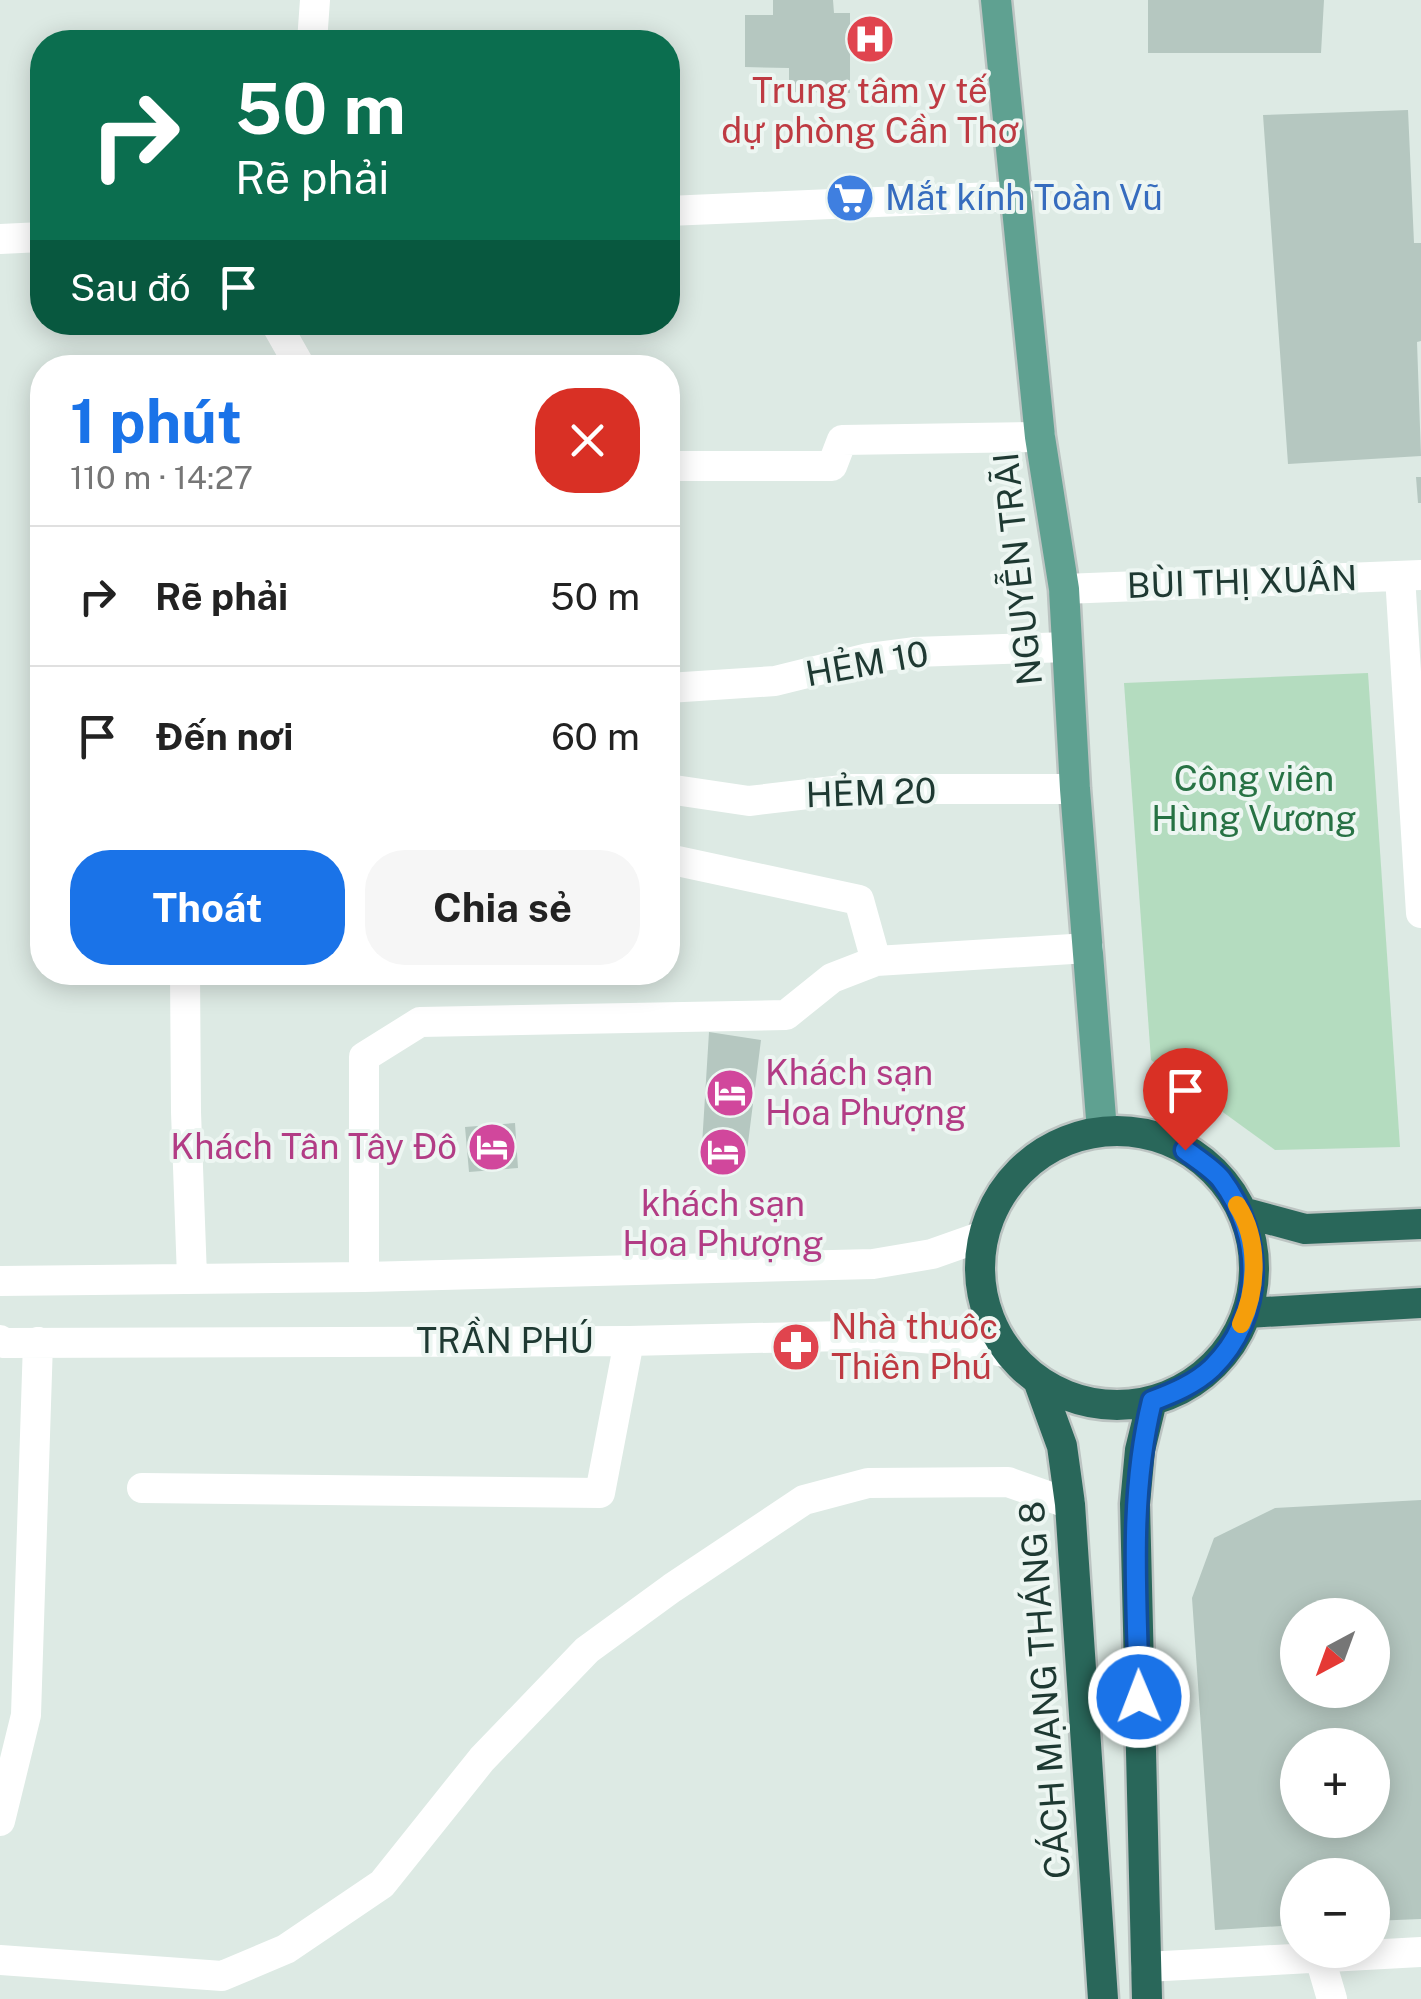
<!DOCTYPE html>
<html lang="vi">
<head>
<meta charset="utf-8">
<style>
  :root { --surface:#fff; --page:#f6f6f6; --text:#222; --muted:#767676; --line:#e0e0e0; --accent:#1a73e8 }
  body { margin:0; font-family:"Public Sans",sans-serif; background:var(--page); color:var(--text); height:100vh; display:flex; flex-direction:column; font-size:38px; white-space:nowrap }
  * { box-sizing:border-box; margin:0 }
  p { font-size:32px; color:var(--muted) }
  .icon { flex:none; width:55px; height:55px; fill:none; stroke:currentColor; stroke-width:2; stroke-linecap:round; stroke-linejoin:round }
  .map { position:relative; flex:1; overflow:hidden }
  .drawer { position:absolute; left:30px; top:355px; width:650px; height:630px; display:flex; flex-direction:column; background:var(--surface); border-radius:40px; box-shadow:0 5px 25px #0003 }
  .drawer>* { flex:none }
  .hud { position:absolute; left:30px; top:30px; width:650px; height:305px; border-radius:40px; box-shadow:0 5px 25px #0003; background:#0b6e4f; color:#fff; overflow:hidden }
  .needle { width:65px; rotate:221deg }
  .buttons { position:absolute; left:1280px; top:1598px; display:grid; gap:20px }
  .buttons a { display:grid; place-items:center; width:110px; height:110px; border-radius:50%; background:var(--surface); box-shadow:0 5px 25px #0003; font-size:50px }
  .pin { position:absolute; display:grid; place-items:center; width:85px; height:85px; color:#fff; margin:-102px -42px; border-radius:50% 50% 50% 0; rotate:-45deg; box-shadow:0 0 10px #0007 }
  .pin .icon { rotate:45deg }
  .me { position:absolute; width:110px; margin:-55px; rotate:359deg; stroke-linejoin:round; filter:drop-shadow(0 0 8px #0008) }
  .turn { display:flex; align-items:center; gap:35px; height:210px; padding:0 40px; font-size:45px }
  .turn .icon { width:130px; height:130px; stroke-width:2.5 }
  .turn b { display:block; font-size:70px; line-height:85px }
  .then { display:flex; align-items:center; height:95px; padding:0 40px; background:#0003; gap:20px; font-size:38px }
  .round { display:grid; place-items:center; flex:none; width:105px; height:105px; border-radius:40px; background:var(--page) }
  .overview { display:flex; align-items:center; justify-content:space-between; height:170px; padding:0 40px }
  h1 { font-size:60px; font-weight:700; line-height:75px; color:var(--accent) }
  .button { display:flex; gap:20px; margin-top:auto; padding:20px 40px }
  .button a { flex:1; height:115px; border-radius:40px; background:var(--accent); color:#fff; font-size:40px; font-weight:700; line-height:115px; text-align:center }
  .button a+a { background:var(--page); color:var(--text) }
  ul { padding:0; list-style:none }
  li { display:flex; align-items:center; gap:30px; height:140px; padding:0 40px; border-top:2px solid var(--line) }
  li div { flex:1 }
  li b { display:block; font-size:38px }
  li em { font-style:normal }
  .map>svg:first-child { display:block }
  .green { fill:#b4dcbf }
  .building { fill:#b5c7c0; fill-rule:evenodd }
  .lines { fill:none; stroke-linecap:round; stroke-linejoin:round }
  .major-casing { stroke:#bcc4c2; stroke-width:35 }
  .highway-casing { stroke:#bcc4c2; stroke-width:35 }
  .minor { stroke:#fff; stroke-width:30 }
  .major { stroke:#5fa191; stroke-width:30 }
  .highway { stroke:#29675a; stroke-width:30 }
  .route-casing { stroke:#114b97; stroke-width:25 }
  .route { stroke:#1a73e8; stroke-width:18 }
  .slow { stroke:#f59e0b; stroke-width:18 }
  .labels { text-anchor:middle; stroke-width:8; stroke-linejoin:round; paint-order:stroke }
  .health-label { font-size:35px; fill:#be3a42; stroke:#edf6f2 }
  .shop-label { font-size:35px; fill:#366cbe; stroke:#edf6f2; text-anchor:start }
  .street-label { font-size:35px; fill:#1e3932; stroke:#edf6f2 }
  .park-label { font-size:35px; fill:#277244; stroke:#edf6f2 }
  .hotel-label { font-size:35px; fill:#b23c85; stroke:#edf6f2; text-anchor:start }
</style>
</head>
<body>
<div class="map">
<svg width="1421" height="1999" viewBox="0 0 1421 1999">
  <rect width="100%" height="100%" fill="#ddeae4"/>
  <!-- green -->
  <path class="green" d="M1368,673L1400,1147L1275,1150L1151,1060L1124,683Z"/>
  <!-- building -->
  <path class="building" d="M773,0H833L834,13H850V93L789,92V68L745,67V15H773Z
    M1148,0H1324L1321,53H1148Z
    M1408,110L1414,243H1421V341L1417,342L1421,456L1288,464L1263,115Z
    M1416,477H1421V503H1418Z
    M709,1032L761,1040L747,1151L702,1145Z
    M515,1123L518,1168L469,1172L465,1127Z
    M1421,1500V1919L1372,1921V1875H1298V1925L1215,1930L1192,1598L1214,1538L1275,1508ZM1298,1615H1372V1690H1298ZM1298,1745H1372V1820H1298Z"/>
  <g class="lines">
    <!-- major casing -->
    <g class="major-casing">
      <path id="major" d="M996,0L1040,437L1064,589L1075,789L1102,1131"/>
    </g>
    <!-- highway casing -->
    <g class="highway-casing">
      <path id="highway" d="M980 1268a137 137 0 1 1 274 0a137 137 0 1 1-274 0Z
        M1242,1212L1305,1229L1421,1224
        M1247,1313L1421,1303
        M1038,1380L1062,1446L1070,1504L1103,1999
        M1147,1999L1135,1504L1140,1450L1152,1401"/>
    </g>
    <!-- minor -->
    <path class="minor" d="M312,42L315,0
      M668,211L1017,196
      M0,239L42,237
      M275,322L301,368
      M668,466H832L842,440L1040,437
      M1400,576L1421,913
      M1064,589L1421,575
      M668,688L775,681L868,658L914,652L1067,647
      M668,789L749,801L851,789H1075
      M668,859L859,900L876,961
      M185,972L186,1112L192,1277
      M364,1277V1057L420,1022L786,1015L832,978L876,961L1088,948
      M0,1281L364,1277L873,1264L932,1254L983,1236
      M0,1340L4,1343L629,1341L885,1335L947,1340L1009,1353
      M142,1488L600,1493L629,1341
      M0,1821L26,1715L38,1342
      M1320,1958L1332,1999
      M0,1960L222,1976L286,1949L382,1884L482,1759L587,1650L672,1588L804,1500L868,1483L1008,1482L1070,1504
      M1146,1967L1421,1952"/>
    <!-- major -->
    <use href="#major" class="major"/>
    <!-- highway -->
    <use href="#highway" class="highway"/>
  </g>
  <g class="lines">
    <!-- route casing -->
    <g class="route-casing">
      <path id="route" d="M1139,1697C1137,1598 1128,1499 1152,1401C1173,1393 1195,1384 1212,1368C1265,1316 1264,1236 1221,1179C1212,1168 1197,1159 1185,1150"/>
    </g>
    <!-- route -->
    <use href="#route" class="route"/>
    <!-- slow -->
    <path class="slow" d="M1237,1205C1259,1239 1258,1288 1241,1324"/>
  </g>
  <!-- icons -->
  <defs>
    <g id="hospital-disc" transform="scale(2.5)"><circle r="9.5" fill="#e0444e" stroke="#edf6f2"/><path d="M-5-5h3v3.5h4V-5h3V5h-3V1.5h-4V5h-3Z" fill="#fff"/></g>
    <g id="supermarket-disc" transform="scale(2.5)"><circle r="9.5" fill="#3f7fe0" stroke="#edf6f2"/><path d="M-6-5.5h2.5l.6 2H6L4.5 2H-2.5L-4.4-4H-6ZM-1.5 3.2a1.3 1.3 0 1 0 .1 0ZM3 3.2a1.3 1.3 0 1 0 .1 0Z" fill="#fff"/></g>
    <g id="hotel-disc" transform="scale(2.5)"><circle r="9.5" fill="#d1479c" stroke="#edf6f2"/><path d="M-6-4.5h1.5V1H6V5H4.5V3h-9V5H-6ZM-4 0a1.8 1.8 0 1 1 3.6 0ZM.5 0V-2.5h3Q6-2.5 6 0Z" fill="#fff"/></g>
    <g id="pharmacy-disc" transform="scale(2.5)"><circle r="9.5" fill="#e0444e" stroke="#edf6f2"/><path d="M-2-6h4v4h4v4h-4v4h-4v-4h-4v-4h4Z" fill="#fff"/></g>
  </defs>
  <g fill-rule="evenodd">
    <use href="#hospital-disc" x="870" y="39"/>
    <use href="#supermarket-disc" x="850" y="198"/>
    <use href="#hotel-disc" x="730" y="1093"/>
    <use href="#hotel-disc" x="492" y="1147"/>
    <use href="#hotel-disc" x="723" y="1152"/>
    <use href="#pharmacy-disc" x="796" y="1347"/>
  </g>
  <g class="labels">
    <!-- health labels -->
    <g class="health-label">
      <text x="870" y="103">Trung tâm y tế<tspan x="870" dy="40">dự phòng Cần Thơ</tspan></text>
      <text x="831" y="1339" text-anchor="start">Nhà thuôc<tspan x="831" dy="40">Thiên Phú</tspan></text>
    </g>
    <!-- shop labels -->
    <g class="shop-label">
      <text x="885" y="210">Mắt kính Toàn Vũ</text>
    </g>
    <!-- street labels -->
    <g class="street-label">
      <text transform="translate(1018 569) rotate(-96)" y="12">NGUYỄN TRÃI</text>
      <text transform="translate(1242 582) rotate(-2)" y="12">BÙI THỊ XUÂN</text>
      <text transform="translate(867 664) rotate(-10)" y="12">HẺM 10</text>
      <text transform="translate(871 793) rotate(-2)" y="12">HẺM 20</text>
      <text x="505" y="1353">TRẦN PHÚ</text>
      <text transform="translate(1045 1690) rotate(-94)" y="12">CÁCH MẠNG THÁNG 8</text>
    </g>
    <!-- park labels -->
    <g class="park-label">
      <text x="1254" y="791">Công viên<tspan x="1254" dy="40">Hùng Vương</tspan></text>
    </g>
    <!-- hotel labels -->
    <g class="hotel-label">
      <text x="765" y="1085">Khách sạn<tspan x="765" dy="40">Hoa Phượng</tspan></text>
      <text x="457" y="1159" text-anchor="end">Khách Tân Tây Đô</text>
      <text x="723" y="1216" text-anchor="middle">khách sạn<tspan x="723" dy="40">Hoa Phượng</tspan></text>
    </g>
  </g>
</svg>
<div class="buttons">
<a><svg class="needle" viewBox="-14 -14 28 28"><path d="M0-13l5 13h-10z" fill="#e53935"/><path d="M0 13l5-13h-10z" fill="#767676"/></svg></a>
<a>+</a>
<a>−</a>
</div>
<div class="pin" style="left:1185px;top:1150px;background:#d93025"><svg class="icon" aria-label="arrive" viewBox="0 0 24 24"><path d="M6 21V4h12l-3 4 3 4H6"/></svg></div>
<svg class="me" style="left:1139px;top:1697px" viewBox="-20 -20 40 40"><circle r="17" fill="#1a73e8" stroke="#fff" stroke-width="3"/><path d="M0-11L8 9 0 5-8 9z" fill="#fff"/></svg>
<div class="hud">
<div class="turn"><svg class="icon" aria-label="right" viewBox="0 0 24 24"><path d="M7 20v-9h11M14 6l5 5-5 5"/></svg><div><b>50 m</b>Rẽ phải</div></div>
<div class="then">Sau đó<svg class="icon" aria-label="arrive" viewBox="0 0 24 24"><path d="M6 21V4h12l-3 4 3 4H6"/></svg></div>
</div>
<section class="drawer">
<div class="overview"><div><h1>1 phút</h1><p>110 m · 14:27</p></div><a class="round" style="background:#d93025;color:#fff"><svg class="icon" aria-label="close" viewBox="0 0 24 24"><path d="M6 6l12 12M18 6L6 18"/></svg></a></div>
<ul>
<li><svg class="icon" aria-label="right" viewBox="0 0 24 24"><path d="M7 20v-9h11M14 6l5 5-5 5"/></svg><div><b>Rẽ phải</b></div><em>50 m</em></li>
<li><svg class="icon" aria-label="arrive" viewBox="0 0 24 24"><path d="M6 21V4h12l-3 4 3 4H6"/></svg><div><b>Đến nơi</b></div><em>60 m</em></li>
</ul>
<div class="button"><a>Thoát</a><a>Chia sẻ</a></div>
</section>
</div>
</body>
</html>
